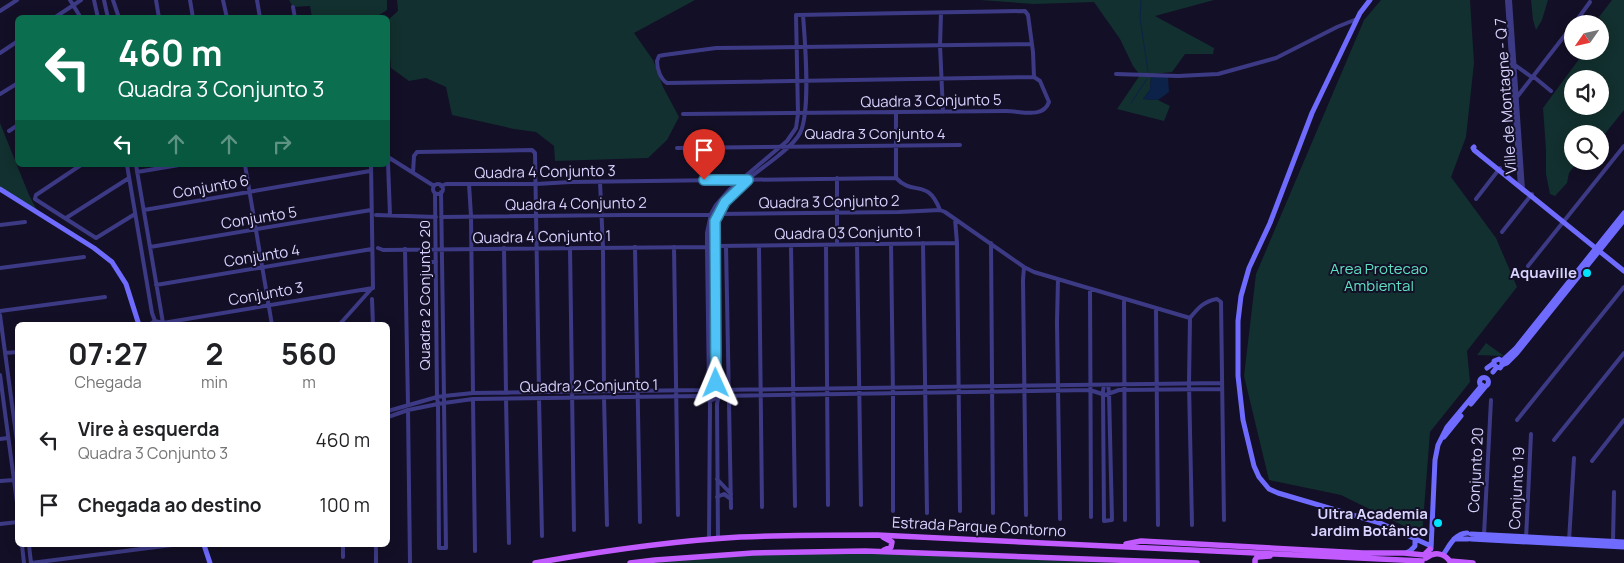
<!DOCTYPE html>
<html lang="pt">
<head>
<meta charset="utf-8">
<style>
  :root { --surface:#fff; --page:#f6f6f6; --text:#202124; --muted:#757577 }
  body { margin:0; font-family:Manrope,sans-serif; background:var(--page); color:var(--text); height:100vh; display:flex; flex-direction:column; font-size:19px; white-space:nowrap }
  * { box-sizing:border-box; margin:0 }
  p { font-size:16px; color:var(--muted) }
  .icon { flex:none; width:28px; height:28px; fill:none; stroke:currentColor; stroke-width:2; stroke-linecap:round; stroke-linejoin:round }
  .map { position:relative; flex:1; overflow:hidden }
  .panel { position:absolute; left:15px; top:322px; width:375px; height:225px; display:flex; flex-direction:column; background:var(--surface); border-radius:8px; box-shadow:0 2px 12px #0003 }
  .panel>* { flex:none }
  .guide { position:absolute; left:15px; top:15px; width:375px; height:152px; border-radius:8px; box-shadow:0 2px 12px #0003; background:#0b6e4f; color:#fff; overflow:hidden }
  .needle { width:32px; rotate:236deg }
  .tools { position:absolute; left:1564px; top:15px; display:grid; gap:10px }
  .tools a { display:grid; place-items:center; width:45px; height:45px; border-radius:50%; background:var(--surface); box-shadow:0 2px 12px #0003; font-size:25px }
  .pin { position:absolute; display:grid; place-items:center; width:42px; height:42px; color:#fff; margin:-51px -21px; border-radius:50% 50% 50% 0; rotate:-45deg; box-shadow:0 0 5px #0007 }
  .pin .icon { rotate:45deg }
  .me { position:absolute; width:55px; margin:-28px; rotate:359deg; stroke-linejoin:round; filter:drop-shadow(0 0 4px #0008) }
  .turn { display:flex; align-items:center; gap:18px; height:105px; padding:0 20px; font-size:22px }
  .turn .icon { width:65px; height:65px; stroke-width:2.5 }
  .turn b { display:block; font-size:35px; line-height:42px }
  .lanes { display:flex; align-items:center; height:48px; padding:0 20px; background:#0003; justify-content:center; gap:25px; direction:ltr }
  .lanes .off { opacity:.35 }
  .eta { display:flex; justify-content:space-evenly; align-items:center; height:85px; text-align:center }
  .eta b { font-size:30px; font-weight:700; line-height:35px }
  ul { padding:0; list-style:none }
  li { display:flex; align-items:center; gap:15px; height:65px; padding:0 20px }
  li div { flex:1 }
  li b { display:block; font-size:19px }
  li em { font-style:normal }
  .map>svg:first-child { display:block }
  .green { fill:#12302f; fill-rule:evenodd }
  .water { fill:#0c2248 }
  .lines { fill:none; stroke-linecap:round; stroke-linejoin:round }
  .stream { stroke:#0c2248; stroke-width:1 }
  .street { stroke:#3d3a85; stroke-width:4 }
  .secondary { stroke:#6f6bff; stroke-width:5 }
  .primary { stroke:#c25bff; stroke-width:5.5 }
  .route-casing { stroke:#337fa1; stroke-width:12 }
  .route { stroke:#4fc3f7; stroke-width:9 }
  .poi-dot { fill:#00e5ff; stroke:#130f26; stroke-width:2 }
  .labels { text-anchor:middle; stroke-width:4; stroke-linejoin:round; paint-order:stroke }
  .street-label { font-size:15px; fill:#d9d4ff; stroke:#130f26 }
  .park-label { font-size:15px; fill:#5fe0c0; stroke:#130f26 }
  .poi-label { font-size:15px; font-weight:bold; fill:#d9d4ff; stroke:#130f26; text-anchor:end }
</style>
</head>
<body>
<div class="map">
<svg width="1624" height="563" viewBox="0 0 1624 563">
  <rect width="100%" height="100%" fill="#130f26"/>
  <!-- green -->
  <path class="green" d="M289,0H387V10L376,17H312L310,6L293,7Z
    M397,0H695L634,33L653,60L663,87L679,117L667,140L648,158L555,161L554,146L536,132L514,129L452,115L446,87L426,78L409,81L391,68L390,57L388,56V20L398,11Z
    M980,0H1214L1155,16L1214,48L1213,54H1185L1172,72L1143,75L1151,76L1150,90L1143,99L1158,100L1170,106L1164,121L1117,109L1140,75L1133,66L1120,39L1094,2L1034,4Z
    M1381,0H1470L1474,63L1466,137L1451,177L1496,238L1517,287L1467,351L1470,382L1430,432L1422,535L1341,495L1269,480L1244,376L1256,274L1364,20Z
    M1531,0H1548L1542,20L1536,30L1533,20Z
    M1612,0H1624V110L1600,140V134H1572V161H1578L1569,173L1567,183L1555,196L1550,194L1546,174V150L1543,108L1585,51H1600V32L1604,23L1599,17ZM1572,79H1600V106H1572Z
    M0,123L29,195L39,214L0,189Z
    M1486,343L1504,356L1477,355Z
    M846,551L1130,563H640L718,553Z"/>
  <!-- water -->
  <path class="water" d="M1151,76L1168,77L1169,92L1158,100L1143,99L1150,90Z"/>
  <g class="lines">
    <!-- stream -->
    <path class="stream" d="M1141,0L1140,18L1148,71
      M1131,103L1147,79"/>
    <!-- street -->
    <path class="street" d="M70,0L81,18
      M94,0L98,18
      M104,0L108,18
      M113,0L119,18
      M156,0L159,18
      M190,0L193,18
      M223,0L227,18
      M257,0L260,18
      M1507,0L1520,187
      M1510,0L1523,190
      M293,7L295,18
      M0,11L17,0
      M941,13L940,45L943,112
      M54,18L81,0
      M1574,24L1590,2
      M0,53L18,41
      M1515,65L1533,78
      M1116,74L1178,76L1218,74L1276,58L1337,27L1357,19
      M1534,77L1551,91
      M0,94L18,83
      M1517,97L1572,26
      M896,112V178C914,197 927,177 940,210
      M683,114L1006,111C1021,111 1043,119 1049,102L1040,81L1034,77L667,83C660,79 657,68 657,61L659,56L664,55L716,48L1032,44
      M9,131L18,125
      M677,148L960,145
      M388,157L434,186
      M389,158L388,163L390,215
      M81,165L36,195L35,199L96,238L135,214
      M127,165L152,313L155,321
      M136,165L163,323
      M245,165L272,325
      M137,172L179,165
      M413,173L414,156L417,152L532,150L535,153L539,392
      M837,178V244
      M600,182L603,247L604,391
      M469,184L471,216L473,393
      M433 189a5 5 0 1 1 10 0a5 5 0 1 1-10 0Z
      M441,186L446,184H536L571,182L896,178
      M441,192L444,396V403L438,404L437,397L444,396L473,393L702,390L709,388
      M1476,199L1500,168
      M144,210L370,171
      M376,215L436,217
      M441,217L899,212L940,210L945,212L1024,267L1034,272L1190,318
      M66,218L129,178
      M955,219L957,243L960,511
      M0,225L25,222
      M1502,232L1532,194
      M923,243L927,513
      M991,243L993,513
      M857,244L861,505
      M891,244L893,394V511
      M826,245L828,505
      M715,246L957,243
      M726,246L731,508
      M759,246L762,507
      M791,246L795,506
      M150,247L371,210
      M635,247L640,522
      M674,247L678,515
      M378,248L383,250L707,247
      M504,248L506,392
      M570,248L574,530
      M405,249L408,404
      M428,262H436
      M1528,266L1624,146
      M1024,267L1023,280L1026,515
      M0,268L84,257
      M1058,279L1057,322L1060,519
      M156,285L372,249
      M1090,289L1091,517
      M372,299L373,325
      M1124,299L1125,520
      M1156,308L1158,525
      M0,311L105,297
      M0,315L18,449
      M1190,318C1198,308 1204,301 1217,299L1221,302L1224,520
      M1190,318L1189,384L1192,525
      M149,325L155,321L163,323L373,288
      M339,325L373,287L371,165
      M5,353L18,352
      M0,375L18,510
      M1104,385L1103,391L1104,521L1112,520L1109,392L1108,385
      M709,388L707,247V233L711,214L716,205L729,190L787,141L796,128L798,114L796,15L1025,11L1028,15L1033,52L1034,77
      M718,389L716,380L715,221C724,192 756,174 778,156C786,149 795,143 800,133C811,112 805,41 803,15
      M719,390L1222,383
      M719,396L1090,390L1105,395L1119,390L1222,389
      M604,397L607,525
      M539,398L542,536
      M709,398L710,404L709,540
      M473,399L475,551
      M506,399L509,543
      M408,410L410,563
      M388,411L437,397L435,193
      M388,417L408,410L438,404L439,548H446L444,403L473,399L702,396L708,397
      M1517,420L1624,287
      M0,439L8,438
      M1554,440L1624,353
      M1592,461L1624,420
      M717,479L731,494
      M0,481L14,480
      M717,497L724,494L731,499
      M0,524L18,522
      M1484,535L1491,400
      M718,539L717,404C718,397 723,390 714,387C705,387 705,396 712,400L718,397
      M1526,539L1531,434
      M1569,541L1574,458
      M1613,542L1614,492
      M22,545L24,563
      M29,545L31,563
      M343,545V557
      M376,545V563
      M31,563L172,545"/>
    <!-- secondary -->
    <path class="secondary" d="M1370,0L1360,13L1312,113L1270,223L1249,268L1241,296L1238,321V376L1243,420L1254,466L1259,477L1269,489L1278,493L1380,523L1431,546
      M1474,147L1473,148L1474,150L1624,271
      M0,189L94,248L112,262L126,284L139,325
      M1502,361L1516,348L1624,213
      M1502,365L1507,363L1517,353L1624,220
      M1487,368L1494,363
      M1493,372L1497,367L1500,368L1502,365V361L1499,359L1494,361V365L1497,367
      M1479.5 382a4.5 4.5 0 1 1 9 0a4.5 4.5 0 1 1-9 0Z
      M1471,404L1486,386
      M1444,437L1461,416
      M1471,534L1624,542
      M1454,539H1468
      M1471,539L1624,547
      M204,545L210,563
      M1431,549L1435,460L1438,445L1447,427L1482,385
      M1406,553L1410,551L1415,546V538
      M1443,555C1450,545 1454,534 1467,533"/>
    <!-- primary -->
    <path class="primary" d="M883,537L892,542L891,547L884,550
      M1126,544L1141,541L1363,553
      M1361,553H1404L1424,555L1430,549
      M1426,558C1435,551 1445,553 1451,563
      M1450,561L1473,563
      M535,563C602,551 671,541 740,537C786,535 832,535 877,535L1422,561
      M630,563L655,560L753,553L865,551L1197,563
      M1255,563V560L1257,557L1270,556"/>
  </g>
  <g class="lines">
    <!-- route casing -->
    <g class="route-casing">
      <path id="route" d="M704,180H748L725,202L715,221L716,383"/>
    </g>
    <!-- route -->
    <use href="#route" class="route"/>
  </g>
  <!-- markers -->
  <g class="poi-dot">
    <circle cx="1587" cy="273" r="5"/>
    <circle cx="1438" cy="523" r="5"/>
  </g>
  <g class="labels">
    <!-- street labels -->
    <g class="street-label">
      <text transform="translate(1506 96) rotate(-94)" y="5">Ville de Montagne - Q 7</text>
      <text transform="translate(931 101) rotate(-1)" y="5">Quadra 3 Conjunto 5</text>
      <text x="875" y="139">Quadra 3 Conjunto 4</text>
      <text transform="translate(545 172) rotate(-1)" y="5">Quadra 4 Conjunto 3</text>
      <text transform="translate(211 187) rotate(-10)" y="5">Conjunto 6</text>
      <text transform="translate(829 202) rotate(-1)" y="5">Quadra 3 Conjunto 2</text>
      <text transform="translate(576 204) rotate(-1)" y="5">Quadra 4 Conjunto 2</text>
      <text transform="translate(259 218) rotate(-9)" y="5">Conjunto 5</text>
      <text transform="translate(848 233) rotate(-1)" y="5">Quadra 03 Conjunto 1</text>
      <text transform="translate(542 237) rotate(-1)" y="5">Quadra 4 Conjunto 1</text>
      <text transform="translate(262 256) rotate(-9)" y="5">Conjunto 4</text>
      <text transform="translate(266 294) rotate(-10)" y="5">Conjunto 3</text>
      <text transform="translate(425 295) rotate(-90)" y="5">Quadra 2 Conjunto 20</text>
      <text transform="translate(589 386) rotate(-1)" y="5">Quadra 2 Conjunto 1</text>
      <text transform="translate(1476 470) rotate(-87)" y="5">Conjunto 20</text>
      <text transform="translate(1517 488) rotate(-87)" y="5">Conjunto 19</text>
      <text transform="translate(979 527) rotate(3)" y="5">Estrada Parque Contorno</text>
    </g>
    <!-- park labels -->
    <g class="park-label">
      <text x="1379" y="274">Area Protecao<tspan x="1379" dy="17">Ambiental</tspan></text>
    </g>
    <!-- poi labels -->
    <g class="poi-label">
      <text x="1577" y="278">Aquaville</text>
      <text x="1428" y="519">Ultra Academia<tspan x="1428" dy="17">Jardim Botânico</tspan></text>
    </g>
  </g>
</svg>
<div class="tools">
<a><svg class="needle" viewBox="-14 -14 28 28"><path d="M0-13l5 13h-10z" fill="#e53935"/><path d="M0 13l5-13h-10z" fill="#757577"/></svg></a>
<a><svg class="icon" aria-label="sound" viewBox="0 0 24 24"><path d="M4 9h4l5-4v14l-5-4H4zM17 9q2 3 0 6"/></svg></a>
<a><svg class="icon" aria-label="search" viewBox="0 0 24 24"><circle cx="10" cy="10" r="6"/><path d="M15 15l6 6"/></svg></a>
</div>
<div class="pin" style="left:704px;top:180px;background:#d93025"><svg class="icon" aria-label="arrive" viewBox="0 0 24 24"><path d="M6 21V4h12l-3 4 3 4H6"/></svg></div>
<svg class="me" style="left:716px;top:383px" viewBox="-20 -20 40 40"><path d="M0-17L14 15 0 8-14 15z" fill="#4fc3f7" stroke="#fff" stroke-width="4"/></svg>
<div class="guide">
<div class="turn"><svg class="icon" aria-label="left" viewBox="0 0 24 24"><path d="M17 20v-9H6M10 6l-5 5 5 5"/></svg><div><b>460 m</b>Quadra 3 Conjunto 3</div></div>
<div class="lanes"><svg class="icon" aria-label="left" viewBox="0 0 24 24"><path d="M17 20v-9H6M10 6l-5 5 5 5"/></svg><svg class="icon off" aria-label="ahead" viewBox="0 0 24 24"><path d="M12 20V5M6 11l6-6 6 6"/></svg><svg class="icon off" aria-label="ahead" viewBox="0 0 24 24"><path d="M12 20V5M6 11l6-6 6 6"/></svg><svg class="icon off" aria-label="right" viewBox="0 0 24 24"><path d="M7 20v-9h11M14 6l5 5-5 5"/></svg></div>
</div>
<section class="panel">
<div class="eta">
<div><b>07:27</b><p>Chegada</p></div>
<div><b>2</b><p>min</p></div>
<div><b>560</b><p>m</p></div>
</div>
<ul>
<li><svg class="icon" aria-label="left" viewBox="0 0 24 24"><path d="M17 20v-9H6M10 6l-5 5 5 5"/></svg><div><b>Vire à esquerda</b><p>Quadra 3 Conjunto 3</p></div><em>460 m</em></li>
<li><svg class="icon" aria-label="arrive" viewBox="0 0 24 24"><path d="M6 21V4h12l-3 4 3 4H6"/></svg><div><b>Chegada ao destino</b></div><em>100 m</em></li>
</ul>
</section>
</div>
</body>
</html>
